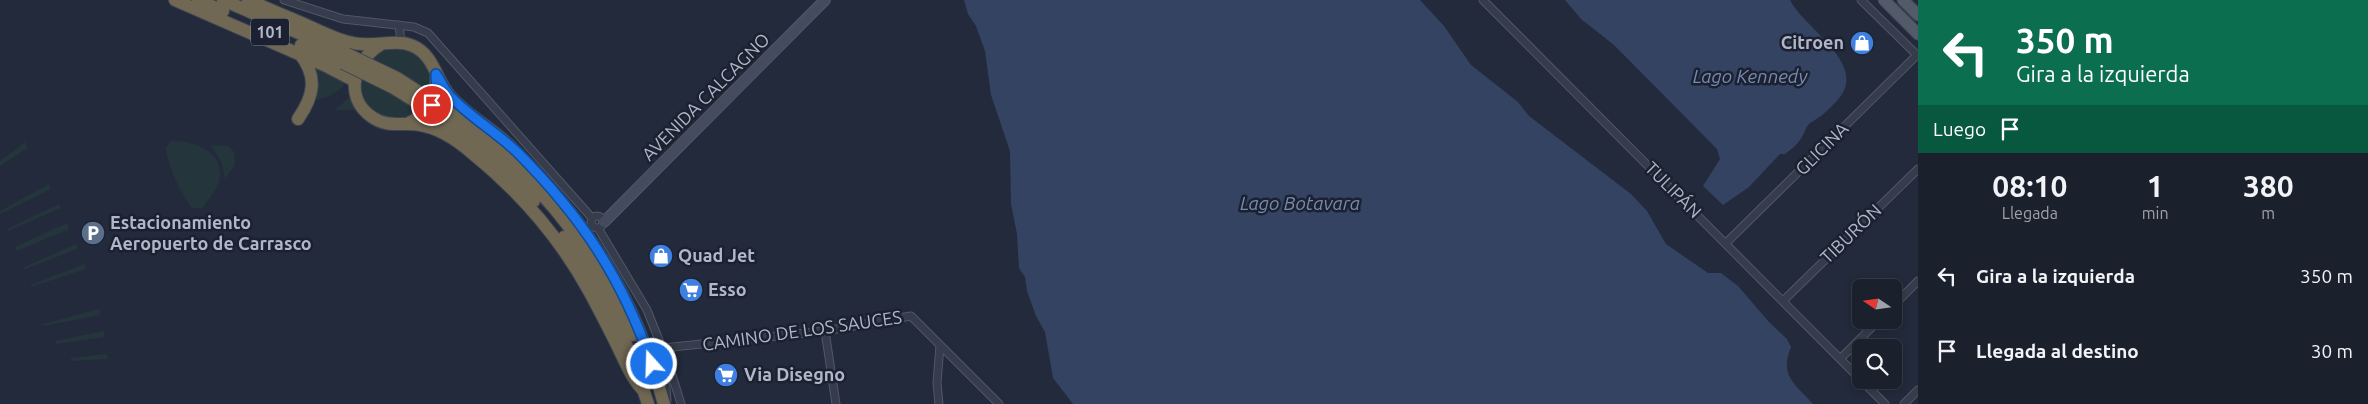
<!DOCTYPE html>
<html lang="es">
<head>
<meta charset="utf-8">
<style>
  :root { --surface:#1a202c; --page:#272d38; --text:#f1f3f6; --muted:#9fa3a9; --line:#383e48 }
  body { margin:0; font-family:Ubuntu,sans-serif; background:var(--page); color:var(--text); height:100vh; display:flex; flex-direction:column; font-size:19px; white-space:nowrap }
  * { box-sizing:border-box; margin:0 }
  p { font-size:16px; color:var(--muted) }
  .icon { flex:none; width:28px; height:28px; fill:none; stroke:currentColor; stroke-width:2; stroke-linecap:round; stroke-linejoin:round }
  .map { position:relative; flex:1; overflow:hidden }
  .sheet { display:flex; flex-direction:column; background:var(--surface); width:450px }
  .sheet>* { flex:none }
  .banner { background:#0b6e4f; color:#fff; overflow:hidden }
  .needle { width:32px; rotate:283deg }
  .tools { position:absolute; left:1852px; top:279px; display:grid; gap:10px }
  .tools a { display:grid; place-items:center; width:50px; height:50px; border-radius:8px; background:var(--surface); box-shadow:0 2px 8px #0003,0 0 0 1px var(--line); font-size:25px }
  .pin { position:absolute; display:grid; place-items:center; width:42px; height:42px; color:#fff; margin:-21px; border:2px solid #fff; border-radius:50%; box-shadow:0 1px 5px #0007 }
  .me { position:absolute; width:55px; margin:-28px; rotate:340deg; stroke-linejoin:round; filter:drop-shadow(0 0 4px #0008) }
  .turn { display:flex; align-items:center; gap:18px; height:105px; padding:0 15px; font-size:22px }
  .turn .icon { width:65px; height:65px; stroke-width:2.5 }
  .turn b { display:block; font-size:35px; line-height:42px }
  .then { display:flex; align-items:center; height:48px; padding:0 15px; background:#0003; gap:10px; font-size:19px }
  .eta { display:flex; justify-content:space-evenly; align-items:center; height:85px; text-align:center }
  .eta b { font-size:30px; font-weight:700; line-height:35px }
  ul { padding:0; list-style:none }
  li { display:flex; align-items:center; gap:15px; height:75px; padding:0 15px }
  li div { flex:1 }
  li b { display:block; font-size:19px }
  li em { font-style:normal }
  main { display:flex; flex:1; min-height:0 }
  .map>svg:first-child { display:block }
  .green { fill:#24363c }
  .water { fill:#354362 }
  .lines { fill:none; stroke-linecap:round; stroke-linejoin:round }
  .street-casing { stroke:#515766; stroke-width:9 }
  .secondary-casing { stroke:#515766; stroke-width:12 }
  .primary-casing { stroke:#3f4554; stroke-width:13 }
  .highway-casing { stroke:#3e4453; stroke-width:14 }
  .street { stroke:#363c4b; stroke-width:7 }
  .secondary { stroke:#444b5e; stroke-width:10 }
  .primary { stroke:#535b6b; stroke-width:11 }
  .highway { stroke:#716853; stroke-width:12 }
  .highway-bridge-casing { stroke:#3e4453; stroke-width:14; stroke-linecap:butt }
  .highway-bridge { stroke:#716853; stroke-width:12 }
  .route-casing { stroke:#114b97; stroke-width:12 }
  .route { stroke:#1a73e8; stroke-width:9 }
  .labels { text-anchor:middle; stroke-width:5; stroke-linejoin:round; paint-order:stroke }
  .shield { fill:#1b2130; stroke:#848a9a; stroke-width:1 }
  .shield-label { font-size:16px; font-weight:bold; fill:#b1b7c7 }
  .poi-label { font-size:18px; font-weight:bold; fill:#b1b7c7; stroke:#1b2130; text-anchor:start }
  .street-label { font-size:18px; fill:#b1b7c7; stroke:#1b2130 }
  .water-label { font-size:19px; font-style:italic; fill:#788aaf; stroke:#1b2130 }
</style>
</head>
<body>
<main>
<div class="map">
<svg width="1918" height="404" viewBox="0 0 1918 404">
  <rect width="100%" height="100%" fill="#222a3b"/>
  <!-- green -->
  <path class="green" d="M360 84a36 36 0 1 1 72 0a36 36 0 1 1-72 0Z
    M314,64L338,75L345,83C338,94 328,97 316,100L318,81Z
    M351,96L358,110H336V109Z
    M173,141C196,141 226,153 219,181C217,191 208,200 202,208H192C179,190 169,170 166,148L170,142Z
    M25,142L28,148L0,166V161Z
    M211,145L228,146L234,152L235,165L225,179L222,163Z
    M49,184L51,189L0,214V211Z
    M59,204L61,208L8,231L7,229Z
    M67,223L69,229L17,251L15,247Z
    M76,244L78,249L25,269L24,267Z
    M84,264L86,269L31,287V285Z
    M99,309L100,315L44,326L43,324Z
    M104,331L105,337L56,344L55,341Z
    M107,354L108,359L71,361V358Z"/>
  <!-- water -->
  <path class="water" d="M964,0H1420L1444,26L1471,65L1518,102L1529,116L1631,194L1647,211L1666,244L1708,273H1721L1738,286L1769,322L1787,339L1791,347C1779,376 1795,384 1813,404H1073L1053,378L1045,332L1036,316L1027,291L1025,277L1019,268L1017,234L1011,204L1010,151L991,95L985,51L976,26L968,14Z
    M1565,0H1790C1803,27 1863,60 1842,94C1838,101 1827,111 1821,116C1817,119 1812,121 1808,125C1806,127 1805,132 1803,135C1799,143 1792,149 1785,154H1780L1749,187L1723,205L1703,186L1720,159L1717,149L1614,45L1581,19Z"/>
  <g class="lines">
    <!-- street casing -->
    <g class="street-casing">
      <path id="street" d="M284,0L343,19L414,27L428,33L592,218
        M1483,0L1861,380
        M1861,0L1918,56
        M399,25L401,42
        M591 222a6 6 0 1 1 12 0a6 6 0 1 1-12 0Z
        M598,228L647,310L669,365L681,404
        M1726,243L1917,55
        M1784,300L1918,169
        M1894,305L1918,281
        M825,331L836,404
        M1840,359L1879,320
        M1861,380L1885,404
        M667,401L663,348L825,331L911,316L999,404
        M939,404L937,383L940,345
        M1904,404L1918,390"/>
    </g>
    <!-- secondary casing -->
    <g class="secondary-casing">
      <path id="secondary" d="M604,222L825,0"/>
    </g>
    <!-- primary casing -->
    <g class="primary-casing">
      <path id="primary" d="M1884,0L1918,34
        M1903,0L1918,15"/>
    </g>
    <!-- highway casing -->
    <g class="highway-casing">
      <path id="highway" d="M175,0L324,65L355,81
        M198,0L223,11
        M223,0L347,54
        M248,0C266,8 285,16 304,24C320,31 336,40 353,43C374,48 395,38 413,46C434,55 436,80 450,96C468,116 493,129 511,147C591,226 634,296 664,404
        M301,45L343,63
        M380,45C354,61 343,97 372,117C387,128 403,122 420,125C440,128 457,140 472,153C519,191 560,238 589,291C599,309 608,327 617,345C625,361 631,378 644,391
        M447,110C527,167 594,244 633,335
        M442,118L484,150L534,201
        M298,119C314,96 318,77 300,54
        M407,124C430,112 437,101 436,75
        M564,237C592,273 615,314 631,357
        M641,383L648,404"/>
    </g>
    <!-- street -->
    <use href="#street" class="street"/>
    <!-- secondary -->
    <use href="#secondary" class="secondary"/>
    <!-- primary -->
    <use href="#primary" class="primary"/>
    <!-- highway -->
    <use href="#highway" class="highway"/>
    <!-- highway-bridge casing -->
    <g class="highway-bridge-casing">
      <path id="highway-bridge" d="M347,54L397,78L447,110
        M343,63L392,87L442,118"/>
    </g>
    <!-- highway-bridge -->
    <use href="#highway-bridge" class="highway-bridge"/>
  </g>
  <g class="lines">
    <!-- route casing -->
    <g class="route-casing">
      <path id="route" d="M432,105L437,90L436,74C441,81 444,90 450,96C470,117 496,132 517,152C582,217 622,278 652,364"/>
    </g>
    <!-- route -->
    <use href="#route" class="route"/>
  </g>
  <!-- icons -->
  <defs>
    <g id="shop-disc" transform="scale(1.25)"><circle r="9.5" fill="#3f7fe0" stroke="#1b2130"/><path d="M-5-2.5h2.3a2.7 3.5 0 0 1 5.4 0H5L5.5 6h-11ZM-1.5-2.5h3a1.5 2.3 0 0 0-3 0Z" fill="#fff"/></g>
    <g id="parking-disc" transform="scale(1.25)"><circle r="9.5" fill="#5c6f8a" stroke="#1b2130"/><path d="M-3.5-5.5H1a3.5 3.5 0 0 1 0 7H-1V5.5H-3.5ZM-1-3.4V-.6H.8a1.4 1.4 0 0 0 0-2.8Z" fill="#fff"/></g>
    <g id="supermarket-disc" transform="scale(1.25)"><circle r="9.5" fill="#3f7fe0" stroke="#1b2130"/><path d="M-6-5.5h2.5l.6 2H6L4.5 2H-2.5L-4.4-4H-6ZM-1.5 3.2a1.3 1.3 0 1 0 .1 0ZM3 3.2a1.3 1.3 0 1 0 .1 0Z" fill="#fff"/></g>
  </defs>
  <g fill-rule="evenodd">
    <use href="#shop-disc" x="1862" y="43"/>
    <use href="#parking-disc" x="93" y="233"/>
    <use href="#shop-disc" x="661" y="256"/>
    <use href="#supermarket-disc" x="691" y="290"/>
    <use href="#supermarket-disc" x="726" y="375"/>
  </g>
  <g class="labels">
    <!-- shield labels -->
    <rect class="shield" x="251" y="18.5" width="38" height="27" rx="4"/>
    <g class="shield-label">
      <text x="270" y="38">101</text>
    </g>
    <!-- poi labels -->
    <g class="poi-label">
      <text x="1844" y="49" text-anchor="end">Citroen</text>
      <text x="110" y="229">Estacionamiento<tspan x="110" dy="21">Aeropuerto de Carrasco</tspan></text>
      <text x="678" y="262">Quad Jet</text>
      <text x="708" y="296">Esso</text>
      <text x="744" y="381">Via Disegno</text>
    </g>
    <!-- street labels -->
    <g class="street-label">
      <text transform="translate(706 97) rotate(-45)" y="6">AVENIDA CALCAGNO</text>
      <text transform="translate(1822 149) rotate(-45)" y="6">GLICINA</text>
      <text transform="translate(1673 190) rotate(45)" y="6">TULIPÁN</text>
      <text transform="translate(1851 234) rotate(-44)" y="6">TIBURÓN</text>
      <text transform="translate(802 331) rotate(-8)" y="6">CAMINO DE LOS SAUCES</text>
    </g>
    <!-- water labels -->
    <g class="water-label">
      <text x="1750" y="83">Lago Kennedy</text>
      <text x="1300" y="210">Lago Botavara</text>
    </g>
  </g>
</svg>
<div class="tools">
<a><svg class="needle" viewBox="-14 -14 28 28"><path d="M0-13l5 13h-10z" fill="#e53935"/><path d="M0 13l5-13h-10z" fill="#9fa3a9"/></svg></a>
<a><svg class="icon" aria-label="search" viewBox="0 0 24 24"><circle cx="10" cy="10" r="6"/><path d="M15 15l6 6"/></svg></a>
</div>
<div class="pin" style="left:432px;top:105px;background:#d93025"><svg class="icon" aria-label="arrive" viewBox="0 0 24 24"><path d="M6 21V4h12l-3 4 3 4H6"/></svg></div>
<svg class="me" style="left:652px;top:364px" viewBox="-20 -20 40 40"><circle r="17" fill="#1a73e8" stroke="#fff" stroke-width="3"/><path d="M0-11L8 9 0 5-8 9z" fill="#fff"/></svg>
</div>
<section class="sheet">
<div class="banner">
<div class="turn"><svg class="icon" aria-label="left" viewBox="0 0 24 24"><path d="M17 20v-9H6M10 6l-5 5 5 5"/></svg><div><b>350 m</b>Gira a la izquierda</div></div>
<div class="then">Luego<svg class="icon" aria-label="arrive" viewBox="0 0 24 24"><path d="M6 21V4h12l-3 4 3 4H6"/></svg></div>
</div>
<div class="eta">
<div><b>08:10</b><p>Llegada</p></div>
<div><b>1</b><p>min</p></div>
<div><b>380</b><p>m</p></div>
</div>
<ul>
<li><svg class="icon" aria-label="left" viewBox="0 0 24 24"><path d="M17 20v-9H6M10 6l-5 5 5 5"/></svg><div><b>Gira a la izquierda</b></div><em>350 m</em></li>
<li><svg class="icon" aria-label="arrive" viewBox="0 0 24 24"><path d="M6 21V4h12l-3 4 3 4H6"/></svg><div><b>Llegada al destino</b></div><em>30 m</em></li>
</ul>
</section>
</main>
</body>
</html>
